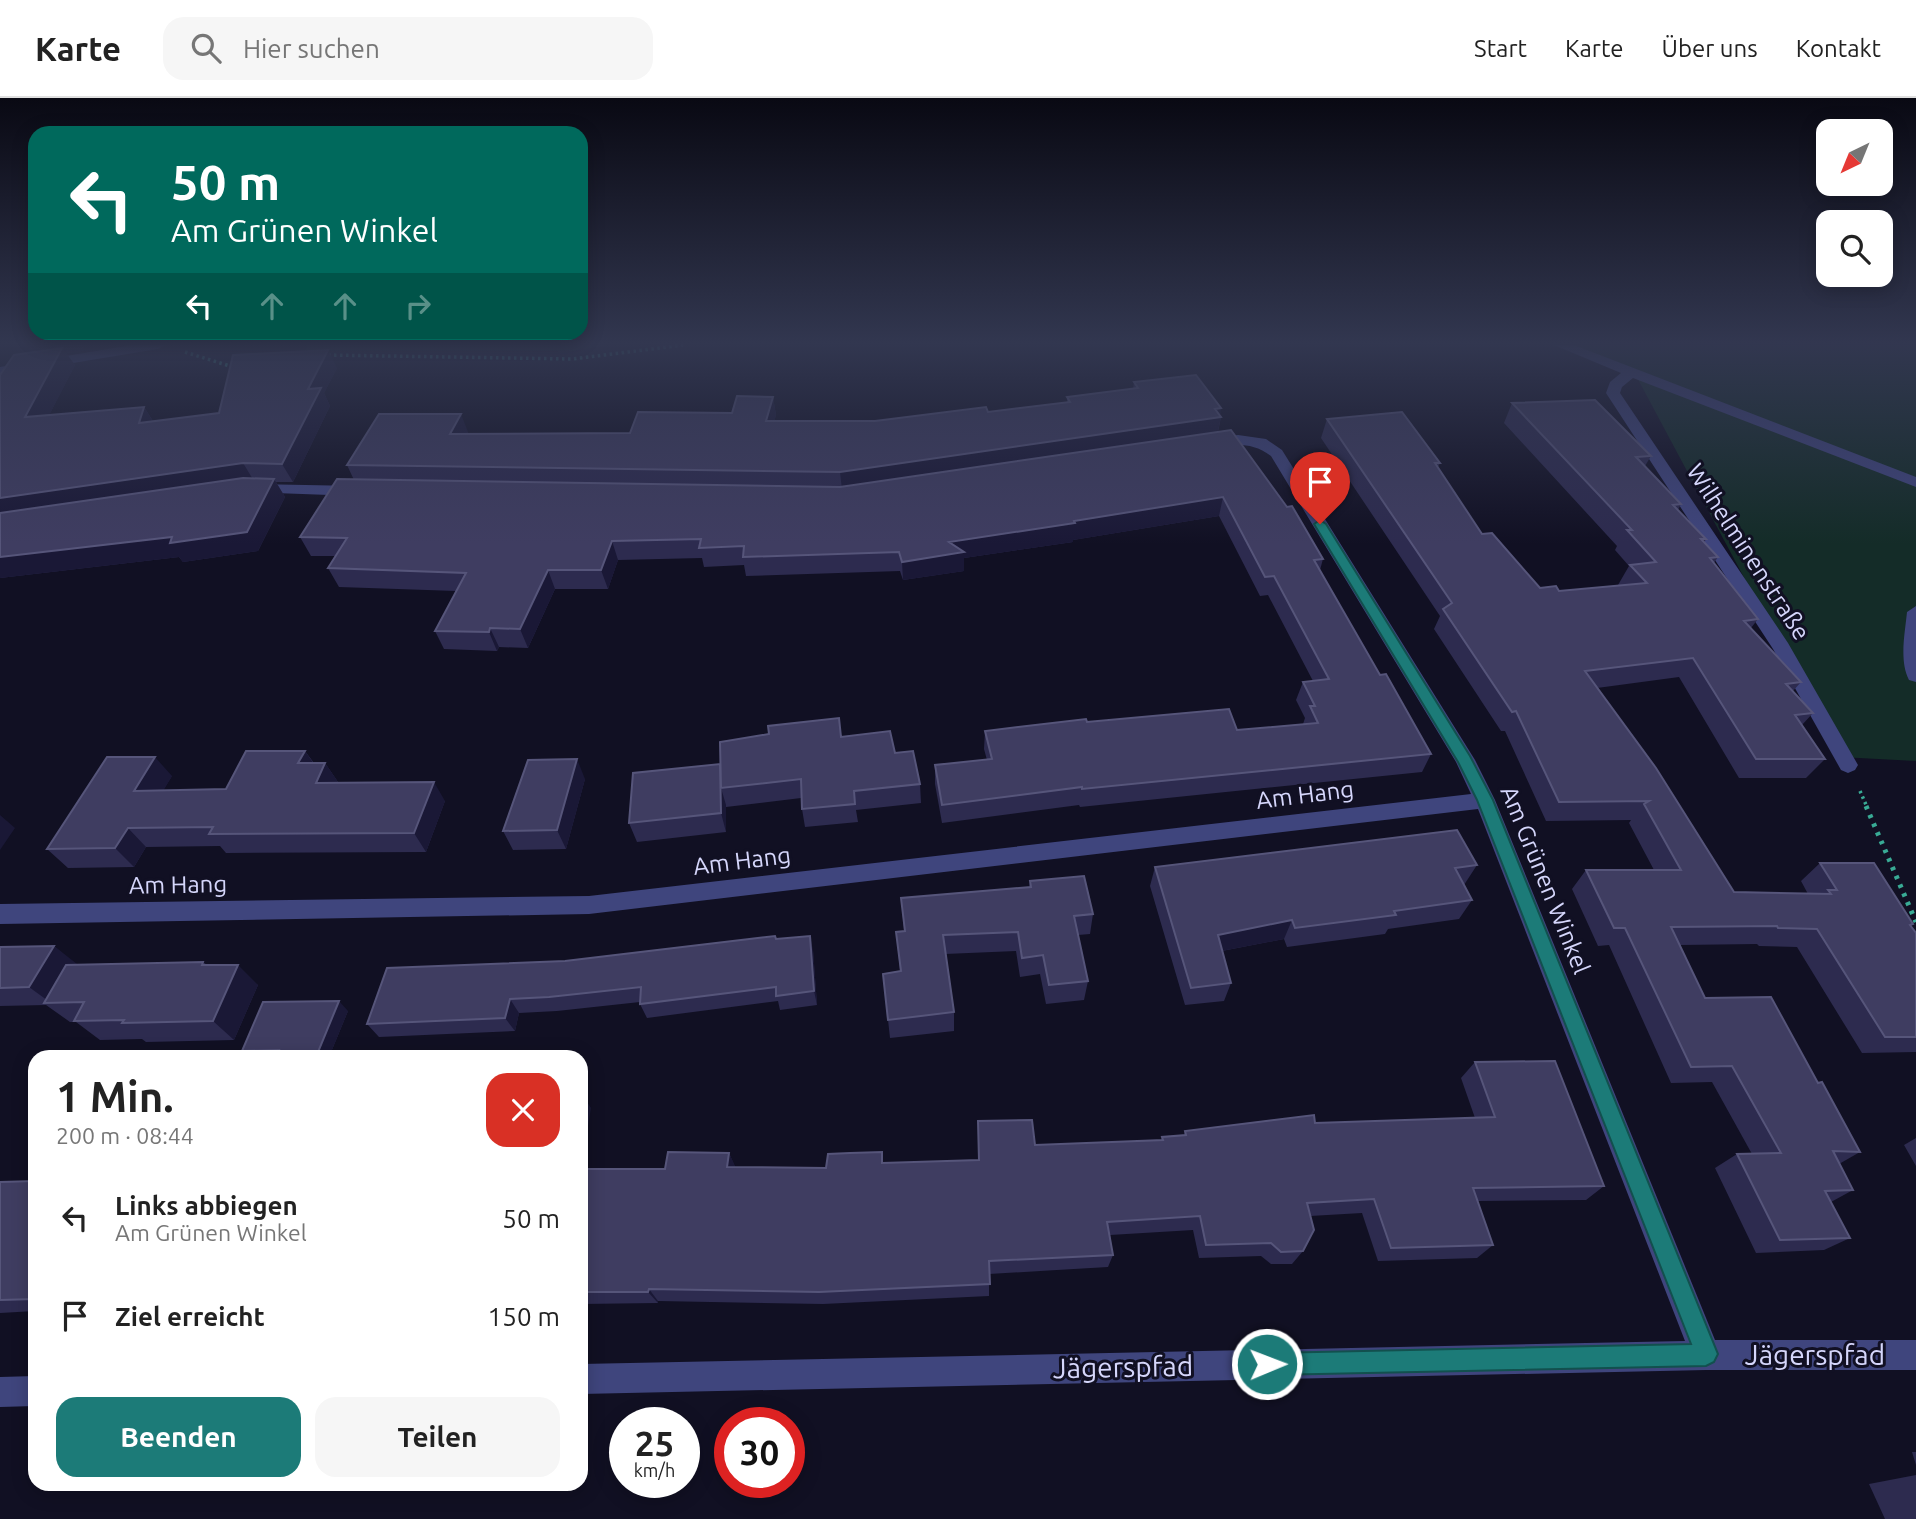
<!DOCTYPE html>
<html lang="de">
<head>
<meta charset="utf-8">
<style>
  :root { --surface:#fff; --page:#f6f6f6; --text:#222; --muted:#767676; --line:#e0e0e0; --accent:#1c7b78 }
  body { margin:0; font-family:Ubuntu,sans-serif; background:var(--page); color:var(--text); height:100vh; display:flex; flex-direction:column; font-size:26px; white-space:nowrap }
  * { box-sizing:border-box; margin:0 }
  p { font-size:23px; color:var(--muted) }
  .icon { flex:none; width:38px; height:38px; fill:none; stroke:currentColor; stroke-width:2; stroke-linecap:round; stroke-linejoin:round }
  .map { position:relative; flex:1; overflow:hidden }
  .panel { position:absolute; left:28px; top:952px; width:560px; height:441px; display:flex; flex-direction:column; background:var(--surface); border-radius:21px; box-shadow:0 4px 18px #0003 }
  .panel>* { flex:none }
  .banner { position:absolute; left:28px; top:28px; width:560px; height:214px; border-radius:21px; box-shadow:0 4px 18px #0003; background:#00695c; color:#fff; overflow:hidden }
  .needle { width:46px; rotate:223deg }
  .controls { position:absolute; left:1816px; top:21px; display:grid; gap:14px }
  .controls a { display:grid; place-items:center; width:77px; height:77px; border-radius:14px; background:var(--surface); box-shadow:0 4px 18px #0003; font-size:35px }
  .speed { position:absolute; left:609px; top:1309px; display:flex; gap:14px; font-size:35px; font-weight:700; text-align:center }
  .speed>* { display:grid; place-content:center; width:91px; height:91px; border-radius:50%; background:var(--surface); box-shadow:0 4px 18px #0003; line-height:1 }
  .speed small { font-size:18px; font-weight:400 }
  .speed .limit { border:10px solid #d22; background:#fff; color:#111 }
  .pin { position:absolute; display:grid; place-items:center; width:60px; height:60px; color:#fff; margin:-72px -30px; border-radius:50% 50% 50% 0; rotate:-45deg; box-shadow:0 0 7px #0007 }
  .pin .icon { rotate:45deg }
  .me { position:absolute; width:77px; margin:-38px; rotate:89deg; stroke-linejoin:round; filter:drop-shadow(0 0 5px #0008) }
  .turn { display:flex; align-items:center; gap:24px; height:147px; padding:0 28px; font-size:32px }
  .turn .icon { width:91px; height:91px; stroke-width:2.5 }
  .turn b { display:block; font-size:49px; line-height:60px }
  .lanes { display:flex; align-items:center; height:66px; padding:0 28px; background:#0003; justify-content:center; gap:35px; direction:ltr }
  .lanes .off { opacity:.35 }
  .round { display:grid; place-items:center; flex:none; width:74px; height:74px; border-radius:21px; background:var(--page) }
  .overview { display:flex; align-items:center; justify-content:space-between; height:119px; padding:0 28px }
  h1 { font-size:42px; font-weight:700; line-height:52px }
  .cta { display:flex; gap:14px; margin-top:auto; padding:14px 28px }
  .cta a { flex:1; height:80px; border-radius:21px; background:var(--accent); color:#fff; font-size:28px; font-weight:700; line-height:80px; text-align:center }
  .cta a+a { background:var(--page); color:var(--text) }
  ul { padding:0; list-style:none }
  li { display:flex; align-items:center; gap:21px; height:98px; padding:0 28px }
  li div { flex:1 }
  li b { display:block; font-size:26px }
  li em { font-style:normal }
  header { display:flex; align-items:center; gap:42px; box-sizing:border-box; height:98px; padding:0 35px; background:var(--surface); border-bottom:2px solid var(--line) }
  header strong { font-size:33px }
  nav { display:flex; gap:38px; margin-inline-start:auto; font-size:24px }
  .search { width:490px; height:63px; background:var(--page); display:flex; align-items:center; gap:18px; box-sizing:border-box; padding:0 24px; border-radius:21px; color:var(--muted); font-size:26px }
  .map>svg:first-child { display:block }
  .green { fill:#142c28 }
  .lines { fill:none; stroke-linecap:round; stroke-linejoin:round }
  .path-far1 { stroke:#39ab95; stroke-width:3.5; stroke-dasharray:2.5 3.5; stroke-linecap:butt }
  .path { stroke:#39ab95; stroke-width:5; stroke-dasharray:3.5 6; stroke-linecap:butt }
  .minor { fill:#3f457d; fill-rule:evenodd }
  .wall { fill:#2d2b4f }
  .shaded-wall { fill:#1a1836 }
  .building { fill:#3f3d61; stroke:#56557a; stroke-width:2 }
  .route { fill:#1c7b78; stroke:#12504e; stroke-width:2 }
  .labels { text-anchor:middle; stroke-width:6; stroke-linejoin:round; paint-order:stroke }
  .street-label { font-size:24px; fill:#d5d6fb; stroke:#111023 }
  .near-street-label { font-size:28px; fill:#d5d6fb; stroke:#111023 }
</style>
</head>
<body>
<header>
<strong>Karte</strong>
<div class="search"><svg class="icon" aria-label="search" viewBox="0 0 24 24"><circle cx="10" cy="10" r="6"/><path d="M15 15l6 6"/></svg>Hier suchen</div>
<nav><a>Start</a><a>Karte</a><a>Über uns</a><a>Kontakt</a></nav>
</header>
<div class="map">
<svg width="1916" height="1421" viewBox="0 0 1916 1421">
  <rect width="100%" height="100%" fill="#111023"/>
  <!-- green -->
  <path class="green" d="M308,247H607L573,253L304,254Z
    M1573,247H1916V663L1840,659L1633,272Z"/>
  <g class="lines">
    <!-- path-far1 -->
    <path class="path-far1" d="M185,254L233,269
      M328,257L572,261L683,247
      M1860,693L1867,709"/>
    <!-- path -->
    <path class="path" d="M1866,708L1916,824"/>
    <!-- minor -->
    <path class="minor" d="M132,247H165L158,251L0,277V269Z
      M1554,247H1574L1916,379V389L1633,280L1622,289L1620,295L1788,545L1858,667L1855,672L1848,675L1841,672L1773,551L1606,295L1610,284L1621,275Z
      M1238,337L1266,341L1282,352L1475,662L1495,702L1715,1242H1916V1272H1706L581,1296V1266L1685,1243L1478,711L589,816L0,826V806L589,798L1471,696L1456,664L1271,358C1242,336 1217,356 1203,345L1211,340Z
      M253,386L357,388L365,393L357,398L247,394L245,391Z
      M1916,508V584L1909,582C1899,563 1905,535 1907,514Z
      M35,1278V1308L0,1309V1279Z"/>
  </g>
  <!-- wall -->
  <path class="wall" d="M28,247H85L82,253L66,255L75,267L49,317L144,309L153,323L219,315L337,270L324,295L330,308L293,384H276L285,399L258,453L183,464L179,459L0,480V277L33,254Z
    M1134,284L1220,317L1221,319L1218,334L1323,461L1320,472L1380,577L1431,656L1422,674L1080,709L1079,707L942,725L935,686V667L987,662L984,651L985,633L1087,624L1237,632L1303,626L1305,620L1296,602L1303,584L1313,583L1268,497L1260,498L1219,418L1073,442V444L964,460V473L903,482L900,473L746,478L744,467L704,469L702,460L618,462L608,491H555L528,550L499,549L497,553L444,551L435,533L456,493L339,489L328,470L335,458H311L300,439L354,382L347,367L468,334L467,336L630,335L732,315L773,299L776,317L774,323H875L988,314L1067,304V299L1133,291Z
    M1512,305L1651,358L1645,368L1681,406L1678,412L1706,441L1704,445L1718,459L1714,465L1758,521L1751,530L1801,584L1793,593L1813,615L1802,627L1825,661L1806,680H1739L1679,579L1597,590L1734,794L1808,796L1801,783L1820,765L1913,826L1911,828L1916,835V954L1862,955L1797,849L1759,848L1757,846L1680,847L1705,900L1818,985L1860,1054L1839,1066L1853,1092L1831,1104L1850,1140L1824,1152L1756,1155L1715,1070L1737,1056H1752L1712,984L1671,985L1609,847L1598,848L1572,791L1586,772H1654L1629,725L1631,722L1546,723L1505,633H1501L1434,531L1440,518L1321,340L1327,321L1440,365L1438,369L1482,436L1540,490L1559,493L1619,488L1618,487L1629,468L1615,452L1617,448L1504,325Z
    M842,638L895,655L920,686L921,705L856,712L858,724L805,729L802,711L801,700L726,709V707V734L637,744L629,725L720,666Z
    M305,653L314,665H325L338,684L445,703L426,754L226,755L220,748L146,749L134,769L68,770L47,751L172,678L163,692L226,691Z
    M585,681L566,751L513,752L503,733Z
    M1477,767L1464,787L1472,802L1459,821L1388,831L1385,836L1287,849L1284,841L1222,853L1231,885L1224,903L1185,907L1150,788L1155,769Z
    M1030,783L1093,816L1090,836L1078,837L1088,883L1084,902L1046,906L1040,876L1020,879L1016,853L945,856L954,914V933L890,940L883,876L900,873L896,834L904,833L901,800L1029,789Z
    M776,841L813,852L817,907L780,912L778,903L647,920L640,906V904L557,913L519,915L515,933L379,939L367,926L565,863Z
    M54,848L76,867L203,864L207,867L258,887L234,942L146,944L142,941L100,942L76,924H70L46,907L0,908V849Z
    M348,913L329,959H249L242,953Z
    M1475,964L1604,1088L1586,1102L1478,1103L1493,1147L1477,1160L1378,1163L1362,1115L1310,1118L1303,1153L1292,1166H1271L1261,1158L1199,1160L1193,1132L1110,1137L1113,1157L1108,1169L989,1176V1198L823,1206L658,1203V1205L581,1206V1071H665L729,1055L735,1069L826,1070L883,1065L978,1062V1023L1035,1047L1161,1042L1162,1039L1184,1037L1185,1033L1315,1025L1475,1020L1461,980Z
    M1916,1040V1068L1904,1047Z
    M35,1083V1213L0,1215V1084Z
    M1912,1354H1916V1367Z
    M1916,1377V1421H1885L1869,1386Z"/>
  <!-- shaded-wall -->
  <path class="shaded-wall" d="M28,247H85L82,253L66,255L75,267L39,337L25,319L37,260Z
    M328,252L337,270L324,295L330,308L293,384L282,366L308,291Z
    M773,299L776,317L769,341L766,323Z
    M144,309L156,328L139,325Z
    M1221,310L1220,319H1221L1217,337L842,392L840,374Z
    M461,316L468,334L457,354L450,336Z
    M243,365L254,383L0,420V400Z
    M274,381L285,399L258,453L183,464L179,459L0,480V459Z
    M1223,399L1219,418L1073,442V444L964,460V473L903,482L902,464L949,444Z
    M612,443L618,462L608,491L601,472Z
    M548,472L555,491L528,550L520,531Z
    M490,530L499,549L497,553L489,534Z
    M305,653L318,672L298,665Z
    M155,659L172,678L152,712L134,693Z
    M577,661L585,681L566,751L557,732Z
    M325,665L338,684L316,685Z
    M720,666L721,690L726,707V734L721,715Z
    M434,684L445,703L426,754L414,735Z
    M0,717L15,730L0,752Z
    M128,730L146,749L134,769L115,750Z
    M1292,822L1284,841L1211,855L1218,837Z
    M810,838L813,852L817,907L814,893Z
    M54,848L77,866L54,905H51L29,889Z
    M238,867L258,887L234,942L213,923Z
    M510,901L519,915L515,933L505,920Z
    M339,903L348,913L329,959H316Z
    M581,995L591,1010L581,1070Z
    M729,1055L736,1070L727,1069Z
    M649,1191L658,1203V1205L648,1194Z"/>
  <!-- building -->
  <path class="building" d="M62,250L25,319L144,309L139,325L219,315L233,257L328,252L308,291L321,290L282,366L243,365L0,400V277L14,257Z
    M1196,277L1221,310L1215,311L1221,319L840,374L347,367L379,316H461L450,336L630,335L638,314L732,315L737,298L773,299L766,323H875L986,309L988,314L1070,304L1067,299L1138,290L1134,284Z
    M1595,302L1651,358L1636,359L1681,406L1673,407L1706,441H1701L1718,459L1710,460L1758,521L1744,523L1801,584L1786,586L1813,615L1795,617L1825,661H1756L1693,560L1585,573L1656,670L1734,794L1831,796L1828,792H1837L1820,765H1874L1913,826L1910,827L1916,835V939H1885L1817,831L1778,830L1777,828L1671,829L1705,900L1771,899L1818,985L1822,984L1860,1054L1833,1053L1853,1092L1825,1093L1850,1140L1780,1142L1737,1056L1781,1055L1732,968L1691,969L1625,830H1614L1586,772H1681L1644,706L1649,703L1559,704L1516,613L1512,614L1443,511L1452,505L1327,321L1402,314L1440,365H1435L1482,436L1492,435L1540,490L1556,488L1559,493L1647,485L1630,467L1656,464L1627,432H1632L1512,305Z
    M1231,332L1287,409L1292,408L1323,461L1314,462L1380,577L1386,576L1431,656L1082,691V689L942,707L935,667L992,661L985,633L1086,621L1087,624L1229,611L1237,632L1318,625L1310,608H1315L1303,584L1329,581L1274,478L1265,479L1223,399L1074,423L1075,425L949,444L964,454L902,464L899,454L743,459L744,448L699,450L701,441L612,443L601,472H548L520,531L490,530L489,534L435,533L466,475L328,470L347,440L300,439L337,381L840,389Z
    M243,380L274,381L247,434L170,445L172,439L0,459V415Z
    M839,620L841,639L890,633L895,655L913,653L920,686L854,693L855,706L802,711L801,681L721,690L720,644L769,636L768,628Z
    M246,653H305L298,665H325L316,685L434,684L414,735L209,736L213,729L128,730L115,750L47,751L107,659H155L134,693L226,691Z
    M577,661L557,732L503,733L528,662Z
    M720,666L721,715L629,725L633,675Z
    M1457,732L1477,767L1455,770L1472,802L1394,813L1396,817L1295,830L1292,822L1218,837L1231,885L1191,890L1155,769Z
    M1084,778L1093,816L1074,818L1088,883L1049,887L1043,857L1022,860L1018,834L943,837L954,914L888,922L883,876L901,873L896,834L905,833L901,800L1031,789L1030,783Z
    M775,838L776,841L810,838L814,893L776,898V889L640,906L641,889L549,899L510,901L505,920L367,926L387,870L565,863Z
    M54,848L29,889L0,890V849Z
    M203,864L202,867H238L213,923L122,925L124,922L74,923L84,904L44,905L66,867Z
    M339,903L316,959H276L279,952L242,953L263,904Z
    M1555,963L1604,1088L1473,1090L1493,1147L1391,1150L1374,1101L1307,1105L1314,1132L1303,1153L1281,1154L1271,1145L1206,1147L1200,1118L1107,1124L1113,1157L989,1163L990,1186L819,1194L649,1191L648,1194H581V1071H665L668,1054L729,1055L727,1069L826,1070L828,1056L850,1055L882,1054V1065L979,1062L978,1023L1032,1022L1035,1047L1163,1042L1162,1039L1186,1037L1185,1033L1314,1017L1315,1025L1495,1019L1475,964Z
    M35,1083V1201L0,1202V1084Z"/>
  <!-- sky -->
  <linearGradient id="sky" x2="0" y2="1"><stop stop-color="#090913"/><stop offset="0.55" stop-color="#323750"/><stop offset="1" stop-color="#323750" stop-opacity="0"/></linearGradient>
  <rect width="1916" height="446" fill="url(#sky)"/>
  <!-- route -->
  <path class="route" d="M1320,422L1326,426L1470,658L1493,702L1718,1256L1714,1264L1706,1268L1267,1277L1259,1274L1256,1266L1259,1258L1267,1255L1691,1246L1477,702L1458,664L1314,426Z"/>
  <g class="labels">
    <!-- street labels -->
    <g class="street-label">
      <text transform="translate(1748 454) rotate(57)" y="8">Wilhelminenstraße</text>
      <text transform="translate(1305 697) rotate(-7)" y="8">Am Hang</text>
      <text transform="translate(742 763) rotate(-7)" y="8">Am Hang</text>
      <text transform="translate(1545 782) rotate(68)" y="8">Am Grünen Winkel</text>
      <text transform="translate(178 787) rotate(-1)" y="8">Am Hang</text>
    </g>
    <!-- near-street labels -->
    <g class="near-street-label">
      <text x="1815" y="1267">Jägerspfad</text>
      <text transform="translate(1123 1269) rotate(-1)" y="10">Jägerspfad</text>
    </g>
  </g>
</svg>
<div class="controls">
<a><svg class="needle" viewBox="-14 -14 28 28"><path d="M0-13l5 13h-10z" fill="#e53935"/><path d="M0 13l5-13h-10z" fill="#767676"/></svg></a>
<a><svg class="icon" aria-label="search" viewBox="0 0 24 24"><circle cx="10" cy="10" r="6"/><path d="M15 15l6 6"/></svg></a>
</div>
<div class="speed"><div>25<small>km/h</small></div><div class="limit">30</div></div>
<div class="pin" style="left:1320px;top:426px;background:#d93025"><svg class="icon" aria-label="arrive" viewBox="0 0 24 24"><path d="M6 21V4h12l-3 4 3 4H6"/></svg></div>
<svg class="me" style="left:1267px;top:1266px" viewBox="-20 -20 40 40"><circle r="17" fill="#1c7b78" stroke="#fff" stroke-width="3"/><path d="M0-11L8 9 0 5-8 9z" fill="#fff"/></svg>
<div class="banner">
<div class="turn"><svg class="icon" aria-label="left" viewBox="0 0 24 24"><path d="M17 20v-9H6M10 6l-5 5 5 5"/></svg><div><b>50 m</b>Am Grünen Winkel</div></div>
<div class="lanes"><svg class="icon" aria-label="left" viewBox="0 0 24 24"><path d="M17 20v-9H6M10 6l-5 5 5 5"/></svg><svg class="icon off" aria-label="ahead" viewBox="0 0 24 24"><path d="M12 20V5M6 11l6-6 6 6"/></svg><svg class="icon off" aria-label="ahead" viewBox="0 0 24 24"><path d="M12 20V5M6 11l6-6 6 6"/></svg><svg class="icon off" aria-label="right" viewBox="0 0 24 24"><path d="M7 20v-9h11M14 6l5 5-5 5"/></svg></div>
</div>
<section class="panel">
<div class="overview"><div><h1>1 Min.</h1><p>200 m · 08:44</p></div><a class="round" style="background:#d93025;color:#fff"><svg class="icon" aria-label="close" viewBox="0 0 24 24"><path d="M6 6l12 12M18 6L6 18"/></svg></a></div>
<ul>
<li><svg class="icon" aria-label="left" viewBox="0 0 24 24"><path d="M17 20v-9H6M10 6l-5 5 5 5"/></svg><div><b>Links abbiegen</b><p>Am Grünen Winkel</p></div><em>50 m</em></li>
<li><svg class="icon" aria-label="arrive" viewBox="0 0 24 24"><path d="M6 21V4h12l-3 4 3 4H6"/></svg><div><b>Ziel erreicht</b></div><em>150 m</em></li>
</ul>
<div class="cta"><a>Beenden</a><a>Teilen</a></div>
</section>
</div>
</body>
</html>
